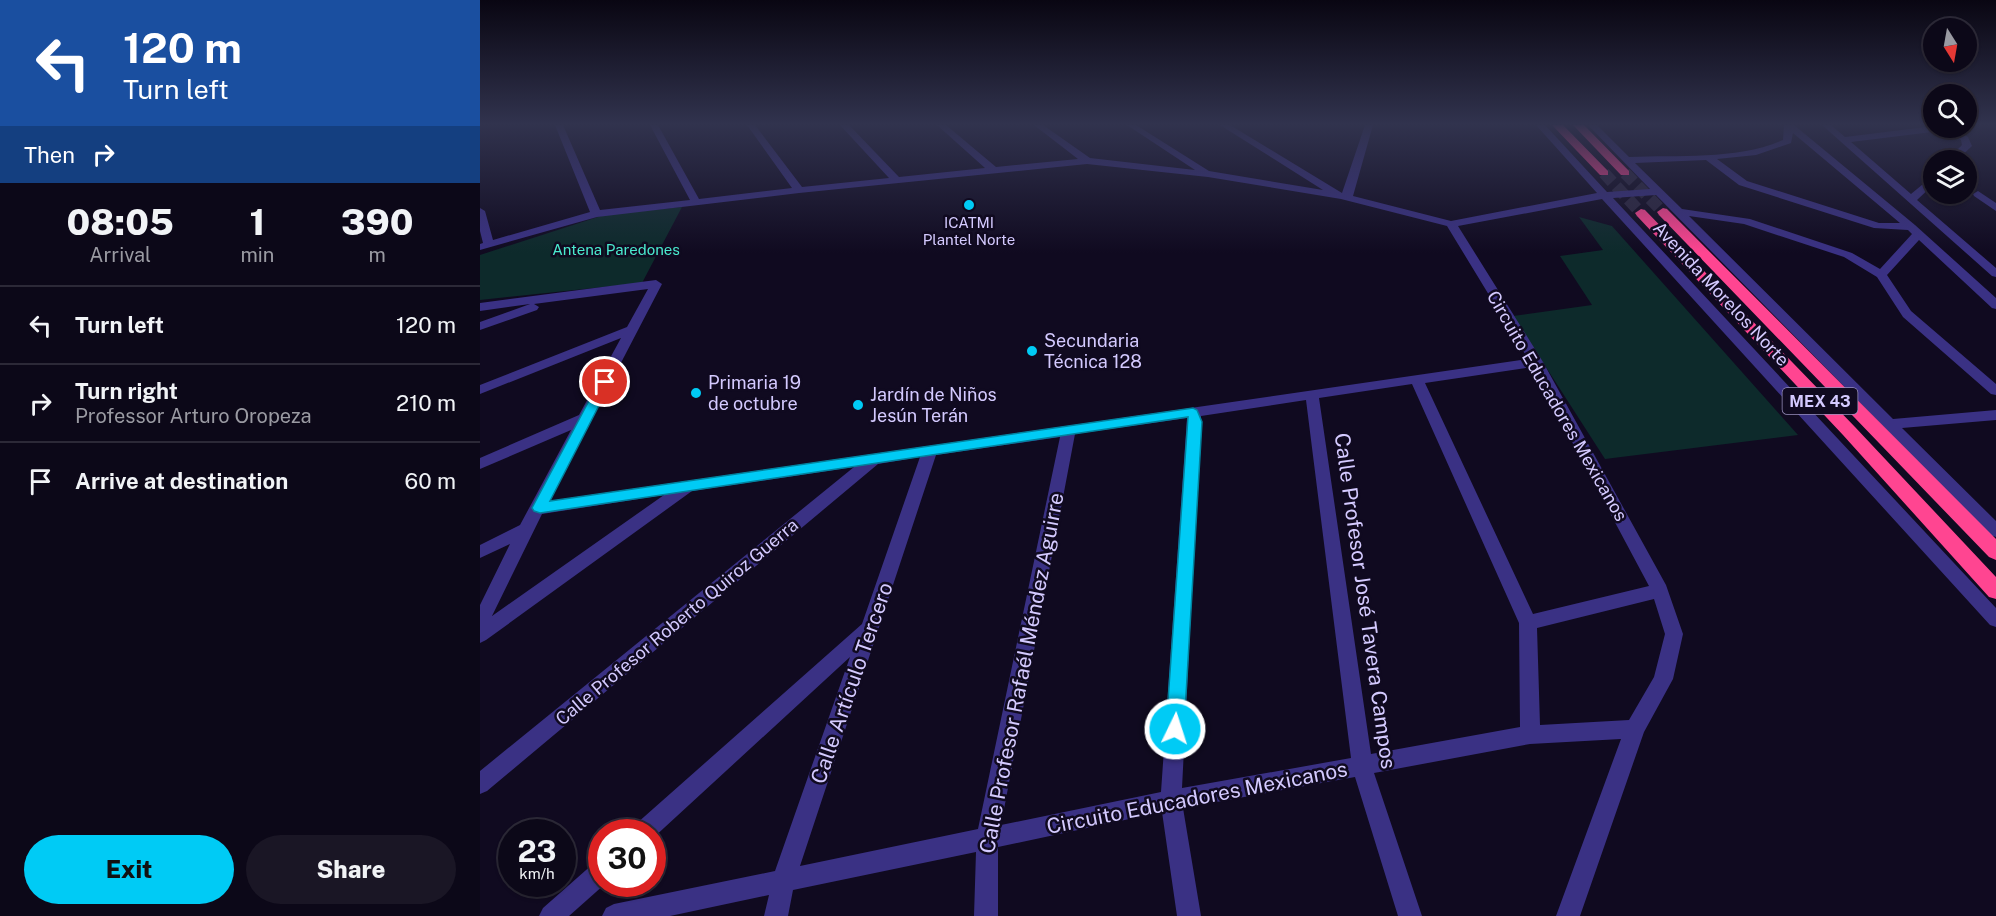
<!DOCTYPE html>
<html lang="en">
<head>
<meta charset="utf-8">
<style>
  :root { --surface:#0c0818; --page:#1a1625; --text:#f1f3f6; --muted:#9a9aa2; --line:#2c2937; --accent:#00cbf5 }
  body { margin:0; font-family:"Public Sans",sans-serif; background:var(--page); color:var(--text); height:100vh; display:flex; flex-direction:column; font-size:22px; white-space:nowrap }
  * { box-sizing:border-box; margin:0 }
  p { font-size:20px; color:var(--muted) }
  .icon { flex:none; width:33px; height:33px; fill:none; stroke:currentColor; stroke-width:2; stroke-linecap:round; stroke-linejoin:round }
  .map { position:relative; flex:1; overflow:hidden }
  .details { display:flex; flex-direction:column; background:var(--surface); width:480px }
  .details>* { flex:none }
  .top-card { background:#1a4fa0; color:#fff; overflow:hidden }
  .needle { width:39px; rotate:169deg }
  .buttons { position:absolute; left:1443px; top:18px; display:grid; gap:12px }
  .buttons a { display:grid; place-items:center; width:54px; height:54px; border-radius:50%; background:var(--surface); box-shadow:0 2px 4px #0004,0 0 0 2px var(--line); font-size:30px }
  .speed { position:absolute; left:18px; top:819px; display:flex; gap:12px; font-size:30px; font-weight:700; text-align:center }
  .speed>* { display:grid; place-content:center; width:78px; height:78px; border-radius:50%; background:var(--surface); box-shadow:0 2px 4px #0004,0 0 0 2px var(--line); line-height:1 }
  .speed small { font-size:15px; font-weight:400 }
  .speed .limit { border:9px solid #d22; background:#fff; color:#111 }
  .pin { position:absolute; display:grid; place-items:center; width:51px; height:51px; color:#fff; margin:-26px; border:3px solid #fff; border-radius:50%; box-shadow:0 2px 6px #0007 }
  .me { position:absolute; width:66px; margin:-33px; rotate:4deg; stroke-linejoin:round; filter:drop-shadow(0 0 4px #0008) }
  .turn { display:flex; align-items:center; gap:21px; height:126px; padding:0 24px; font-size:27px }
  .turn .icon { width:78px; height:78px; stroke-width:2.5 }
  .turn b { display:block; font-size:42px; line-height:51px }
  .then { display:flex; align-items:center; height:57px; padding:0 24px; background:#0003; gap:12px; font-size:22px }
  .eta { display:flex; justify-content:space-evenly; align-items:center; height:102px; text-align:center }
  .eta b { font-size:36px; font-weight:800; line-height:42px }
  .button { display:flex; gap:12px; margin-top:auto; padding:12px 24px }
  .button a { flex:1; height:69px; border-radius:36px; background:var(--accent); color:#111; font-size:24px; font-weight:800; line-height:69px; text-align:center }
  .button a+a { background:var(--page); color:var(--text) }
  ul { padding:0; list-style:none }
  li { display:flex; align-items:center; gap:18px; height:78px; padding:0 24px; border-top:2px solid var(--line) }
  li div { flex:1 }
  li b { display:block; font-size:22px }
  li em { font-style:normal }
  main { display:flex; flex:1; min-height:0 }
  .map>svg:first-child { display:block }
  .green { fill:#0d2a2b }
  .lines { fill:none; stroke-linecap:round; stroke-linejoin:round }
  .highway-tunnel { stroke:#2d2741; stroke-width:12; stroke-dasharray:12 6; stroke-linecap:butt }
  .minor { fill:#3a3184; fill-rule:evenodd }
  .highway { fill:#ff4591; fill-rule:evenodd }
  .route { fill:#00cbf5; stroke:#00849f; stroke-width:1.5 }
  .poi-dot { fill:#00cbf5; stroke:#100a20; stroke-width:2 }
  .labels { text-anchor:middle; stroke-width:5; stroke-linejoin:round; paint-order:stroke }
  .far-poi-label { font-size:15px; fill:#d4caff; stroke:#100a20 }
  .far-park-label { font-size:15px; fill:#4aeace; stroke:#100a20 }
  .shield { fill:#100a20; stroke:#9990bc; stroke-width:1.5 }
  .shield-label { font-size:16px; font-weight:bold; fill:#d4caff }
  .street-label { font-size:18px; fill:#d4caff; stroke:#100a20 }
  .poi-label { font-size:18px; fill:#d4caff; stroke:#100a20; text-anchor:start }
  .near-street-label { font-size:21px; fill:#d4caff; stroke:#100a20 }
</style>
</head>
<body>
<main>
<section class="details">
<div class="top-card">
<div class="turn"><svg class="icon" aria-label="left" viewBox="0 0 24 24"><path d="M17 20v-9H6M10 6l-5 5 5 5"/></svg><div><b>120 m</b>Turn left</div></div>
<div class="then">Then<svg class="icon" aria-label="right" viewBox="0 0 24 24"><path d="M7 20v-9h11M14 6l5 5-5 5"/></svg></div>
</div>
<div class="eta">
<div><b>08:05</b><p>Arrival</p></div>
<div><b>1</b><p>min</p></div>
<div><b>390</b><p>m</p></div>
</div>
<ul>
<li><svg class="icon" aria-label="left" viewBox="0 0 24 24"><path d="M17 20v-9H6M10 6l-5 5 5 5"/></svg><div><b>Turn left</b></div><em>120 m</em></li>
<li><svg class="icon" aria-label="right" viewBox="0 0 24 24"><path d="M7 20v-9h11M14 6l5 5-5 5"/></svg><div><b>Turn right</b><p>Professor Arturo Oropeza</p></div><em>210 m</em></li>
<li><svg class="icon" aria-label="arrive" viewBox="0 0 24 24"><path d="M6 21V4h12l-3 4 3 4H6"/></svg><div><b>Arrive at destination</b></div><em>60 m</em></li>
</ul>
<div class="button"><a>Exit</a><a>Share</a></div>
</section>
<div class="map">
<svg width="1516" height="916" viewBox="0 0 1516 916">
  <rect width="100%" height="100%" fill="#100a20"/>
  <!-- green -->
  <path class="green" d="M202,207L162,283L0,300V255L124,215Z
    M1099,217L1132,226L1318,435L1125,459L1033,316L1112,305L1080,256L1123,250Z"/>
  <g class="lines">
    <!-- highway-tunnel -->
    <path class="highway-tunnel" d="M1124,173L1161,213
      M1145,173L1183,212"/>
    <!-- minor -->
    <path class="minor" d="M75,125H83L120,210L210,200L170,125H178L219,199L312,188L267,125H275L322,187L409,178L360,125H369L419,177L505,168L457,125H466L516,167L598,159L554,125H563L610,158L715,170L647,125H656L729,171L843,190L740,125H750L862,193L885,125H893L873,196L971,221L1117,193L1056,125H1065L1127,192L1170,189L1108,125H1117L1149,157C1199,155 1258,160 1303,140L1304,125H1314L1435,225L1516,298V309L1512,308L1439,240L1407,275L1431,311L1516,384V395L1511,394L1423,317L1397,277L1364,257L1264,224L1209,216L1413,419L1516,410V420L1422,428L1516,521V537L1510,535L1176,195L1133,198L1516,608V627L1510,625L1122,199L978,226L1063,362L1186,585L1203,634L1193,679L1164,732L1100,916H1076L1141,739L1050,744L894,773L942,916H918L875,777L703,808L721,916H697L682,812L518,847V916H494L496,852L313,890L308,916H284L289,895L190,916H122L126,908L134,904L295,871L370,657L172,839V832H153L156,824L382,624L440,457L398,464L7,791L0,794V771L374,467L212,491L6,640L0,643V605L30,544L0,558V545L40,525L91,430L0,469V458L99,415L141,338L0,394V385L147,327L168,289L54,304L59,307L57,310L0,330V322L50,304L0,311V303L176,280L182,284L69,501L1048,359L967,226L861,199L728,177L607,164L319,193L117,217L0,250V244L3,243L0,231V208L5,211L13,240L110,212ZM1313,133L1420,223H1399L1267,181L1237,159L1276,155L1311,143ZM1226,160L1259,185L1394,228L1428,230L1432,234L1400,269L1372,253L1270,219L1202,209L1155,163ZM1052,367L1169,586L1053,614L945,383ZM932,384L1039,623L1040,727L891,754L839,398ZM826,400L871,758L702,788L721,416ZM707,418L681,792L521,825L595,434ZM580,437L498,829L320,866L456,455ZM184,495L12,616L62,514ZM1174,599L1185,634L1174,677L1149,720L1060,725L1057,628Z
      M1342,125H1351L1365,137L1454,126L1464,128L1460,131L1371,142L1431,194L1454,175V184L1437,200L1516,268V277L1512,276Z
      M1466,128H1475L1488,137L1492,146L1477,160H1467L1482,145L1481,140Z
      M1498,191L1516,203V211L1494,196L1493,194Z
      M122,860V884H125L89,916H59L63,908L114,863Z"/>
    <!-- highway -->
    <path class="highway" d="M1072,125H1083L1128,171V175H1120Z
      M1093,125H1104L1149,171V175H1141Z
      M1183,208L1187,209L1516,539V560L1509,557L1179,215L1177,212Z
      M1161,209L1165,210L1375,427L1516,577V599L1509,597L1363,435L1157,216L1155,213Z"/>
  </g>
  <!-- sky -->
  <linearGradient id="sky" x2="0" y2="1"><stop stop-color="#090612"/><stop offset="0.49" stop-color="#31334e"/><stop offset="1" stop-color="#31334e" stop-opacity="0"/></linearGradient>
  <rect width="1516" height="253" fill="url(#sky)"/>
  <!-- route -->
  <path class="route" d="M125,378L131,382L70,501L713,408L717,410L722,422L704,729L702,735L695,738L689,735L686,729L708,417L60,513L54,511L52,508L119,382Z"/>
  <!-- markers -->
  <g class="poi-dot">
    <circle cx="489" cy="205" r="6"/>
    <circle cx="552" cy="351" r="6"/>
    <circle cx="216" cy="393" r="6"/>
    <circle cx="378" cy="405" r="6"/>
  </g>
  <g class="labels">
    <!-- far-poi labels -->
    <g class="far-poi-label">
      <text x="489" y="228">ICATMI<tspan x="489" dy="17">Plantel Norte</tspan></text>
    </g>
    <!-- far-park labels -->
    <g class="far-park-label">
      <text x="136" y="255">Antena Paredones</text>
    </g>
    <!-- shield labels -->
    <rect class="shield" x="1302.5" y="388" width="75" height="26" rx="4.5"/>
    <g class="shield-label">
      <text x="1340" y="407">MEX 43</text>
    </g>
    <!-- street labels -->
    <g class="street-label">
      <text transform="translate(1241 294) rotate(47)" y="6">Avenida Morelos Norte</text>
      <text transform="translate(1077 406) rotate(60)" y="6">Circuito Educadores Mexicanos</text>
      <text transform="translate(197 622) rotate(-40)" y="6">Calle Profesor Roberto Quiroz Guerra</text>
    </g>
    <!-- poi labels -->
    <g class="poi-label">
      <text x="564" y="347">Secundaria<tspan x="564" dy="21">Técnica 128</tspan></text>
      <text x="228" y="389">Primaria 19<tspan x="228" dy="21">de octubre</tspan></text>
      <text x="390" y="401">Jardín de Niños<tspan x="390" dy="21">Jesún Terán</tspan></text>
    </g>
    <!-- near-street labels -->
    <g class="near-street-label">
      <text transform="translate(885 601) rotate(82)" y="7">Calle Profesor José Tavera Campos</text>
      <text transform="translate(542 673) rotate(-79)" y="7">Calle Profesor Rafaél Méndez Aguirre</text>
      <text transform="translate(372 683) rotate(-71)" y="7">Calle Artículo Tercero</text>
      <text transform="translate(717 798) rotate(-11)" y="7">Circuito Educadores Mexicanos</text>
    </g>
  </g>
</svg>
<div class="buttons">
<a><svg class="needle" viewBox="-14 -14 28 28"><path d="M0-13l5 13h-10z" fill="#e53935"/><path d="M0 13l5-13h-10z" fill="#9a9aa2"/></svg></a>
<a><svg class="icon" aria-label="search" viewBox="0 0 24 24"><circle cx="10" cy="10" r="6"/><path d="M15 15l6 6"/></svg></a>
<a><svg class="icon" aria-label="layers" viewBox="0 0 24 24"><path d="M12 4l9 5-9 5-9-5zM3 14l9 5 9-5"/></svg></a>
</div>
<div class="speed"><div>23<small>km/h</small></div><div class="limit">30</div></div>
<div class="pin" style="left:125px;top:382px;background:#d93025"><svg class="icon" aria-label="arrive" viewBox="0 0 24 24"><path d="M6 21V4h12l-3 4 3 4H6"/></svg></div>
<svg class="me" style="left:695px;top:729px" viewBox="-20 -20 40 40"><circle r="17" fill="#00cbf5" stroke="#fff" stroke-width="3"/><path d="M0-11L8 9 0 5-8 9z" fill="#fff"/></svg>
</div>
</main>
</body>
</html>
